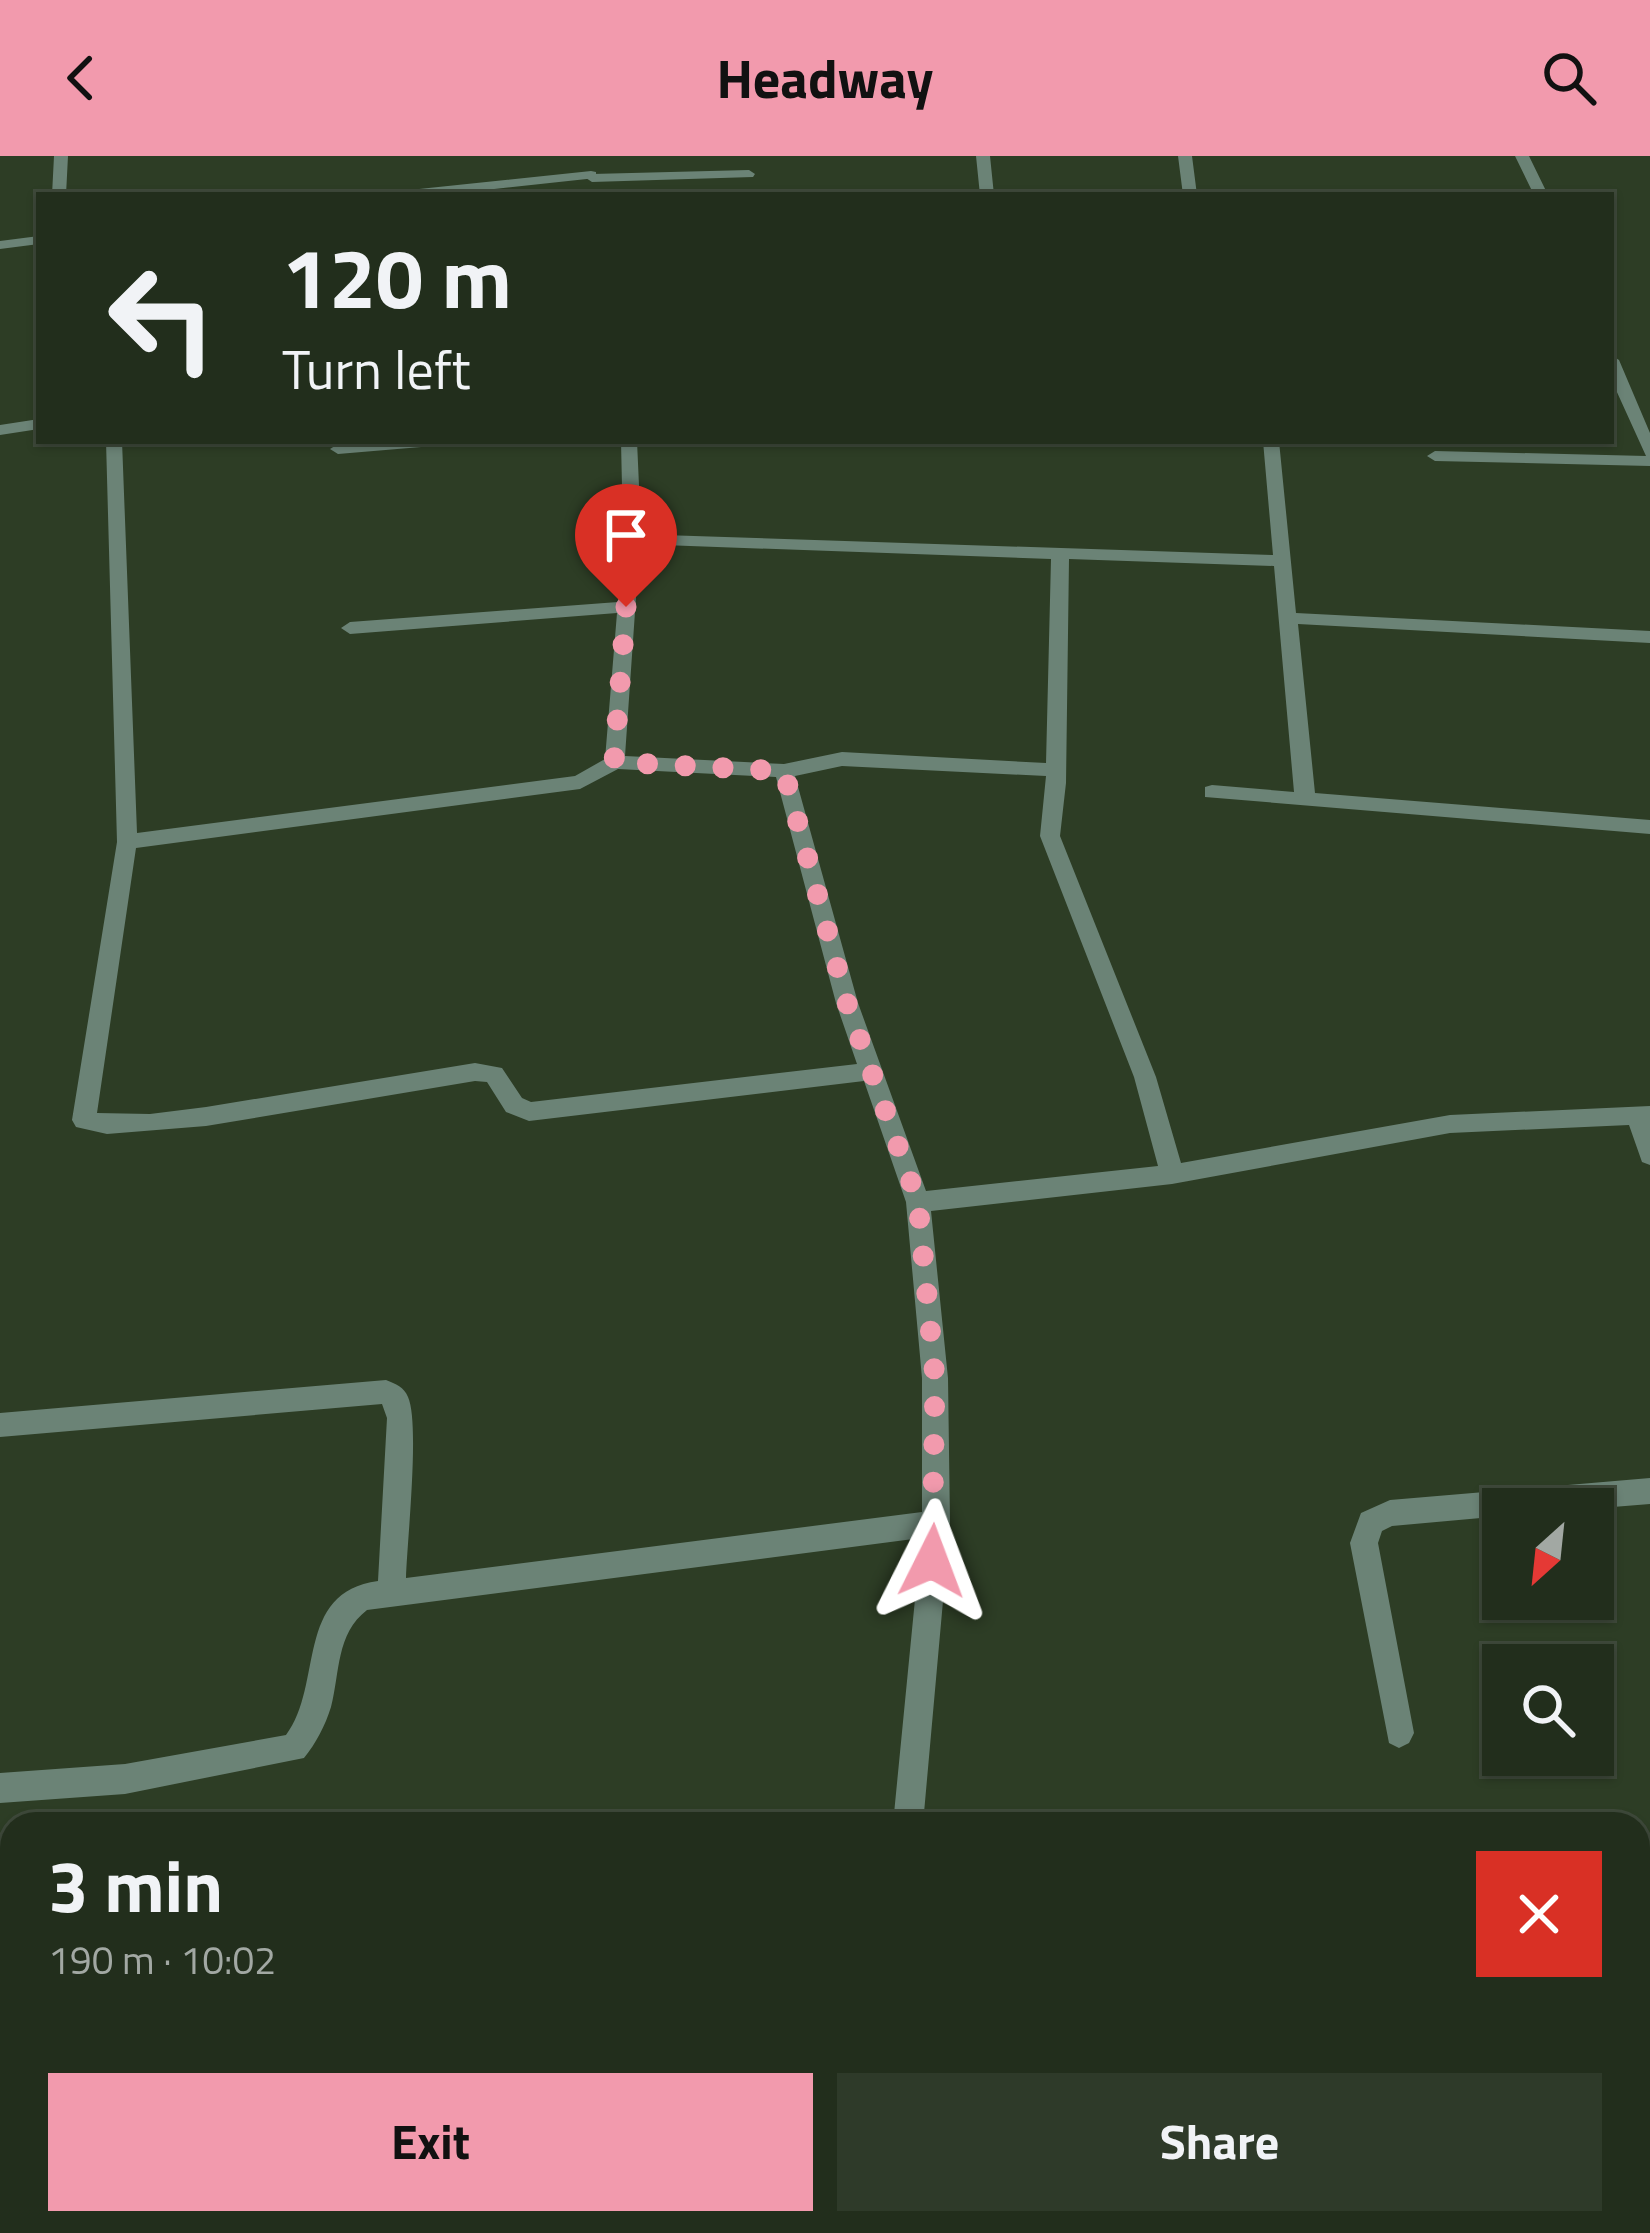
<!DOCTYPE html>
<html lang="en">
<head>
<meta charset="utf-8">
<style>
  :root { --surface:#222e1c; --page:#2e3a29; --text:#f1f3f6; --muted:#a2a8a3; --line:#3f4a3b; --accent:#f29aad }
  body { margin:0; font-family:"Titillium Web",sans-serif; background:var(--page); color:var(--text); height:100vh; display:flex; flex-direction:column; font-size:45px; white-space:nowrap }
  * { box-sizing:border-box; margin:0 }
  p { font-size:39px; color:var(--muted) }
  .icon { flex:none; width:66px; height:66px; fill:none; stroke:currentColor; stroke-width:2; stroke-linecap:round; stroke-linejoin:round }
  .map { position:relative; flex:1; overflow:hidden }
  .panel { position:absolute; left:0px; top:1656px; width:1650px; height:423px; display:flex; flex-direction:column; background:var(--surface); border-radius:36px 36px 0 0; box-shadow:0 3px 9px #0004,0 0 0 3px var(--line) }
  .panel>* { flex:none }
  .hud { position:absolute; left:36px; top:36px; width:1578px; height:252px; border-radius:0px; box-shadow:0 3px 9px #0004,0 0 0 3px var(--line); background:#222e1c; color:var(--text); overflow:hidden }
  .needle { width:78px; rotate:207deg }
  .tools { position:absolute; left:1482px; top:1332px; display:grid; gap:24px }
  .tools a { display:grid; place-items:center; width:132px; height:132px; border-radius:0px; background:var(--surface); box-shadow:0 3px 9px #0004,0 0 0 3px var(--line); font-size:60px }
  .pin { position:absolute; display:grid; place-items:center; width:102px; height:102px; color:#fff; margin:-123px -51px; border-radius:50% 50% 50% 0; rotate:-45deg; box-shadow:0 0 12px #0007 }
  .pin .icon { rotate:45deg }
  .me { position:absolute; width:132px; margin:-66px; rotate:3deg; stroke-linejoin:round; filter:drop-shadow(0 0 9px #0008) }
  .turn { display:flex; align-items:center; gap:42px; height:252px; padding:0 48px; font-size:54px }
  .turn .icon { width:156px; height:156px; stroke-width:2.5 }
  .turn b { display:block; font-size:84px; line-height:102px }
  .round { display:grid; place-items:center; flex:none; width:126px; height:126px; border-radius:0px; background:var(--page) }
  .headline { display:flex; align-items:center; justify-content:space-between; height:204px; padding:0 48px }
  h1 { font-size:72px; font-weight:700; line-height:90px }
  .primary-button { display:flex; gap:24px; margin-top:auto; padding:24px 48px }
  .primary-button a { flex:1; height:138px; border-radius:0px; background:var(--accent); color:#111; font-size:48px; font-weight:700; line-height:138px; text-align:center }
  .primary-button a+a { background:var(--page); color:var(--text) }
  header { display:flex; justify-content:space-between; align-items:center; height:156px; padding:0 48px; background:var(--accent); color:#111; font-size:54px; font-weight:700 }
  .map>svg:first-child { display:block }
  .lines { fill:none; stroke-linecap:round; stroke-linejoin:round }
  .service { fill:#6b8376; fill-rule:evenodd }
  .minor { fill:#6b8376; fill-rule:evenodd }
  .route { stroke:#f29aad; stroke-width:21; stroke-dasharray:0 37.8 }
</style>
</head>
<body>
<header><svg class="icon" aria-label="back" viewBox="0 0 24 24"><path d="M15 5l-7 7 7 7"/></svg>Headway<svg class="icon" aria-label="search" viewBox="0 0 24 24"><circle cx="10" cy="10" r="6"/><path d="M15 15l6 6"/></svg></header>
<div class="map">
<svg width="1650" height="2077" viewBox="0 0 1650 2077">
  <rect width="100%" height="100%" fill="#2d3d25"/>
  <g class="lines">
    <!-- service -->
    <path class="service" d="M749,14L755,18L753,21L592,26L586,22L592,18Z"/>
    <!-- minor -->
    <path class="minor" d="M54,0H68L66,39H52Z
      M976,0H990L994,39H980Z
      M1178,0H1192L1197,39H1183Z
      M1515,0H1529L1548,39H1534Z
      M591,15L596,16V22L440,39H393L400,35Z
      M39,80V88L0,93V85Z
      M1611,199L1619,204L1650,277V310L1435,305L1427,300L1435,295L1646,300L1611,223Z
      M39,263V273L0,279V269Z
      M106,285H122L137,677L575,620L605,603L617,457L350,478L341,472L350,466L618,446L623,377L621,285H637L641,374L663,379L1273,399L1263,285H1279L1296,457L1650,475V487L1298,468L1315,637L1650,664V678L1205,641V631L1212,629L1294,636L1274,410L1069,403L1066,627L1060,680L1156,921L1181,1007L1450,959L1650,950V1009L1642,1006L1629,969L1450,977L1172,1028L931,1055L948,1222L950,1367L923,1668H893L921,1382L367,1454C336,1478 340,1516 331,1551C325,1570 316,1587 304,1602L125,1638L0,1647V1617L125,1608L286,1579C324,1529 294,1436 378,1425L387,1262L382,1248L0,1281V1257L386,1224C396,1228 404,1231 408,1241C420,1267 407,1386 406,1422L922,1356V1222L906,1046L864,925L529,965L506,956L487,926L475,925L206,970L107,978L76,971L72,964L117,686ZM640,384L663,389L1051,403L1046,607L842,596L784,608L625,600ZM842,610L1046,620L1040,680L1134,921L1158,1010L926,1035L858,847L795,620ZM618,613L776,621L836,847L857,908L531,946L522,942L502,912L475,907L206,951L150,958L97,957L136,692L580,633Z
      M374,285H441L433,290L338,298L330,293L338,288Z
      M1650,1322V1348L1588,1353H1503V1360L1392,1370L1382,1375L1378,1387L1414,1577L1409,1587L1399,1592L1389,1587L1350,1387L1361,1357L1390,1344Z
      M12,1927V1959L0,1960V1928Z"/>
  </g>
  <g class="lines">
    <!-- route -->
    <path class="route" d="M626,451L614,606L784,615L847,847L918,1046L935,1222L932,1405"/>
  </g>
</svg>
<div class="tools">
<a><svg class="needle" viewBox="-14 -14 28 28"><path d="M0-13l5 13h-10z" fill="#e53935"/><path d="M0 13l5-13h-10z" fill="#a2a8a3"/></svg></a>
<a><svg class="icon" aria-label="search" viewBox="0 0 24 24"><circle cx="10" cy="10" r="6"/><path d="M15 15l6 6"/></svg></a>
</div>
<div class="pin" style="left:626px;top:451px;background:#d93025"><svg class="icon" aria-label="arrive" viewBox="0 0 24 24"><path d="M6 21V4h12l-3 4 3 4H6"/></svg></div>
<svg class="me" style="left:932px;top:1405px" viewBox="-20 -20 40 40"><path d="M0-17L14 15 0 8-14 15z" fill="#f29aad" stroke="#fff" stroke-width="4"/></svg>
<div class="hud">
<div class="turn"><svg class="icon" aria-label="left" viewBox="0 0 24 24"><path d="M17 20v-9H6M10 6l-5 5 5 5"/></svg><div><b>120 m</b>Turn left</div></div>
</div>
<section class="panel">
<div class="headline"><div><h1>3 min</h1><p>190 m · 10:02</p></div><a class="round" style="background:#d93025;color:#fff"><svg class="icon" aria-label="close" viewBox="0 0 24 24"><path d="M6 6l12 12M18 6L6 18"/></svg></a></div>
<div class="primary-button"><a>Exit</a><a>Share</a></div>
</section>
</div>
</body>
</html>
